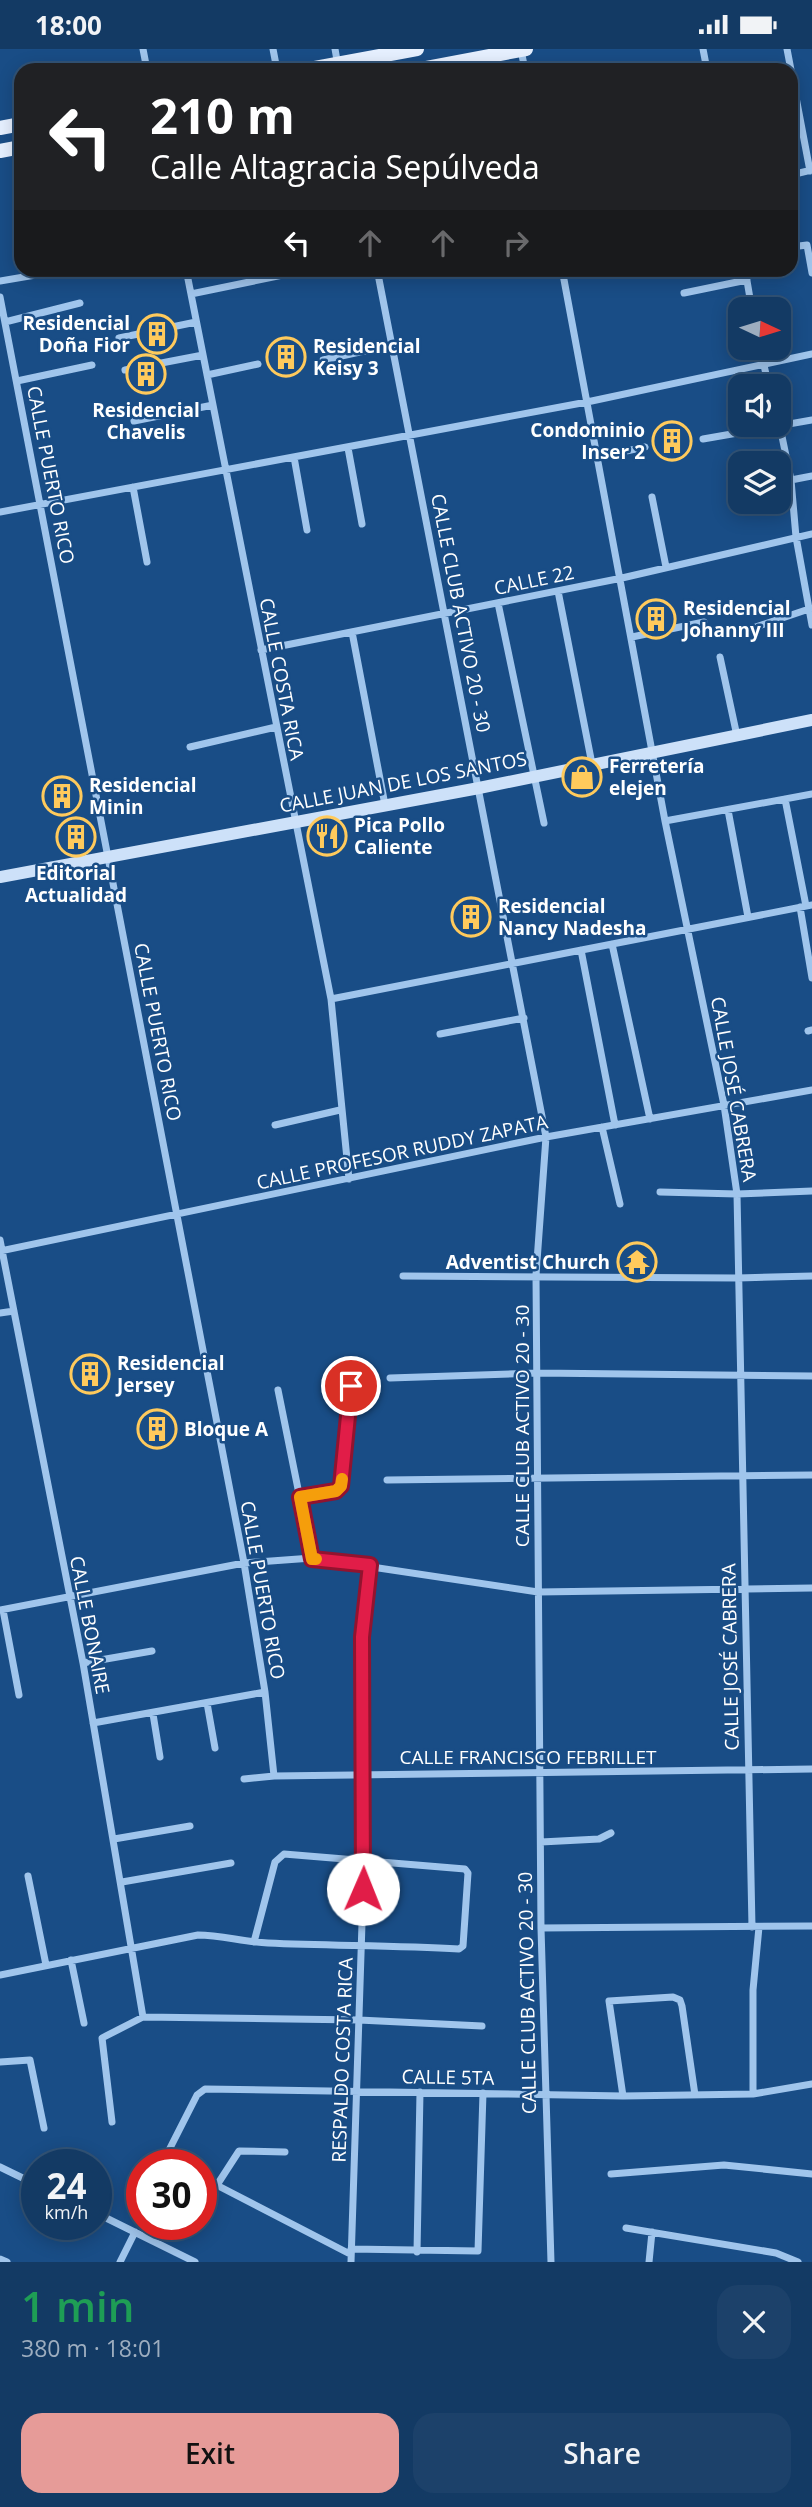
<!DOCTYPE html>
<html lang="en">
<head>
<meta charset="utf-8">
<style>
  :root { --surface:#133a64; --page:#1c416a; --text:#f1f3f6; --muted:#9dadbf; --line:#325478; --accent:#e69b98 }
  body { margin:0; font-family:"Open Sans",sans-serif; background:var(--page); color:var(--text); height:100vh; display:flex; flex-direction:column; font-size:26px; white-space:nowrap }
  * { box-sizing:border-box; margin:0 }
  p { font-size:23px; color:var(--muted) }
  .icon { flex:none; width:38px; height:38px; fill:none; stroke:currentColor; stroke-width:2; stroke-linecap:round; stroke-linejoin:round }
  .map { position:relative; height:2213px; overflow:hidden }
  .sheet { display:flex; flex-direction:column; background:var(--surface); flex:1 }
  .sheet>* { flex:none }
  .top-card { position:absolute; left:14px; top:14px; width:784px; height:214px; border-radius:21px; box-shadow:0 4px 18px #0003,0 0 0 2px var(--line); background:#202124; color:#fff; overflow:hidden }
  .needle { width:46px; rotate:94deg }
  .controls { position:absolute; left:728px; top:248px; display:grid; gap:14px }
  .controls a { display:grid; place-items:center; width:63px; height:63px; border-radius:14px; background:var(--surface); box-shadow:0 4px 18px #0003,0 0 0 2px var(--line); font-size:35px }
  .speed { position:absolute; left:21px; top:2100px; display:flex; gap:14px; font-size:35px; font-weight:700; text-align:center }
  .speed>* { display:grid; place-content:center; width:91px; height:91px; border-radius:50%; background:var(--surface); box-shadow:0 4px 18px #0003,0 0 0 2px var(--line); line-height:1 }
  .speed small { font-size:18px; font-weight:400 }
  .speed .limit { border:10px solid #d22; background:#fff; color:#111 }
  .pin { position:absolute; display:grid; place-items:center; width:60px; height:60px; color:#fff; margin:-30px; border:4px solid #fff; border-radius:50%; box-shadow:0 2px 7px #0007 }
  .me { position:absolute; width:77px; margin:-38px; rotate:1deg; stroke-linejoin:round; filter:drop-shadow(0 0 5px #0008) }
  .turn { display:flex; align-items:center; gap:24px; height:147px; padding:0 21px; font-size:32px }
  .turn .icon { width:91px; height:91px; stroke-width:2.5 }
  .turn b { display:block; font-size:49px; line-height:60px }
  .lanes { display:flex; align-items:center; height:66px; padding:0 21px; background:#0003; justify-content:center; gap:35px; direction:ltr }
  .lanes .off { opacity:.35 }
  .round { display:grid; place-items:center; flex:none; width:74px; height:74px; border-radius:21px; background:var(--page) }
  .headline { display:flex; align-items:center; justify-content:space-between; height:119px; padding:0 21px }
  h1 { font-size:42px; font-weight:600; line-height:52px; color:#1e9e55 }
  .action { display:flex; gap:14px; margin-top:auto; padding:14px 21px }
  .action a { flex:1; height:80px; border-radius:21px; background:var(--accent); color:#111; font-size:28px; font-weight:600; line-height:80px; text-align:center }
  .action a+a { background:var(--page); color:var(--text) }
  .status { display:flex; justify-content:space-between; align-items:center; height:49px; padding:0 35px; background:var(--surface); direction:ltr }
  .status svg { height:19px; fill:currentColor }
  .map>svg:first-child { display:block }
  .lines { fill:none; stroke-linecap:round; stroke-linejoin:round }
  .street { stroke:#a0c5ec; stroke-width:7 }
  .secondary { stroke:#cde1f9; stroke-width:12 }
  .primary { stroke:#e6f0ff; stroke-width:14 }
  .route-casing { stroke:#92132f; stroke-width:18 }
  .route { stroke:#e11d48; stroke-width:12 }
  .slow { stroke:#f59e0b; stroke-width:12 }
  .labels { text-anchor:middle; stroke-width:5; stroke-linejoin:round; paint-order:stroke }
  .poi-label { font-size:19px; font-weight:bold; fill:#fff; stroke:#194d86; text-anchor:start }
  .street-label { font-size:19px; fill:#fff; stroke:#194d86 }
</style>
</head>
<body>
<div class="status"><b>18:00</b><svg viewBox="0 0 49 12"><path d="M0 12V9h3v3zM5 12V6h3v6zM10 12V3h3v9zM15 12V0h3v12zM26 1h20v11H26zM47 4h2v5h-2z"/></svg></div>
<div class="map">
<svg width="812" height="2213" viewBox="0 0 812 2213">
  <rect width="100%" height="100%" fill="#194d86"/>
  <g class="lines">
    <!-- street -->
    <path class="street" d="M143,0L147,21
      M273,0L277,21
      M335,0L338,17
      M703,0L707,21
      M787,0L791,21
      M521,1L525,21
      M791,22L810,122
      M791,126L812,121
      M791,198L807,196L812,224
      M186,220L331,950L349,1130
      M377,220L546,1088L536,1226L541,1879L551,2213
      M562,220L665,772L724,1056L737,1145L752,1878
      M745,220L752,261
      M0,232L59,222
      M684,244L747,231
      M191,245L312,220
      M0,248L244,1514L265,1643L274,1727
      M5,273L80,254
      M119,289L196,273
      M760,299L769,338
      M323,311L392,296
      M125,321L203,306
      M207,326L258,315
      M17,332L92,316
      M134,372L213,356
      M779,373L791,431L796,488L812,576
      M703,390L812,371
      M348,399L362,475
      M294,408L307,481
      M598,408L645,398
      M791,431L812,427
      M133,438L147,513
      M652,448L666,518
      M0,463L587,353L812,305
      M558,542L592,715
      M498,554L544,774
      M352,583L385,756
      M735,585L809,560
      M632,588L704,573
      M261,601L622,529L812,485
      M720,608L737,687
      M190,698L276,678
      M785,750L806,857
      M728,761L748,868
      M665,772L812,745
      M800,858L812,929
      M612,895L650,1070
      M581,901L615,1076
      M331,950L812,856
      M808,982L812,981
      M440,985L524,969
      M275,1076L340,1061
      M602,1078L620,1155
      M660,1143L737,1145L812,1142
      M0,1191L83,1614L143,1968
      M0,1202L546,1088L812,1041
      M403,1227L738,1229L812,1227
      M0,1264L14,1262
      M390,1329L537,1324L812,1327
      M278,1341L312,1509
      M387,1431L812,1426
      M300,1448L336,1442L341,1438L354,1312
      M0,1561L244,1514L312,1509L538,1543L812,1539
      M3,1561L19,1646
      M83,1614L152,1602
      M207,1654L215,1699
      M153,1665L160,1708
      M93,1674L265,1643
      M244,1730L274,1727L812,1720
      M114,1790L190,1777
      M541,1793L599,1790L611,1784
      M28,1827L46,1916
      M122,1833L231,1814
      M541,1879L812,1877
      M71,1911L84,1974
      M0,1926L198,1886C221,1886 244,1893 268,1894C331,1897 395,1896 459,1900L463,1897L468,1824L465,1820L284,1805L275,1813L254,1893
      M0,2013L30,2011L44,2079
      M753,2045V1941L759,1878
      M623,2047L609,1952L673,1948L680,1951L682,1957L695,2046
      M112,2073L102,1989L143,1968L359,1971L482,1977
      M177,2116L170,2112L167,2105L197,2046L205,2040L623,2047L753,2045L812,2035
      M0,2118L37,2136
      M611,2125L724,2116L812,2125
      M201,2128L350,2205
      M217,2136L239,2102L285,2103
      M96,2164L195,2213
      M626,2179L776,2204L798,2213
      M351,2200L478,2202L483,2044
      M417,2203L420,2043
      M0,2210L7,2213
      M120,2213L135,2183
      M351,2213L364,1813L362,1588L370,1516
      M649,2213L652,2183"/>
    <!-- secondary -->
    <path class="secondary" d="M0,828L479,739L812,671"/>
    <!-- primary -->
    <path class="primary" d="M304,21L417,0
      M416,21L526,0
      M0,79L21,75
      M0,102L21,98"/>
  </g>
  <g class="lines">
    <!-- route casing -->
    <g class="route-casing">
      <path id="route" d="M351,1337L341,1437L336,1442L300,1448L312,1510L370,1516L362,1588L363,1840"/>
    </g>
    <!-- route -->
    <use href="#route" class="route"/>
    <!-- slow -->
    <path class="slow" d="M316,1510H312L300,1448L336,1442L341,1437L342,1430"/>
  </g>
  <!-- icons -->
  <defs>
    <g id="building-ring" transform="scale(2.0125)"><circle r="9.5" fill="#194d86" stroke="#ffca5c" stroke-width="1.5"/><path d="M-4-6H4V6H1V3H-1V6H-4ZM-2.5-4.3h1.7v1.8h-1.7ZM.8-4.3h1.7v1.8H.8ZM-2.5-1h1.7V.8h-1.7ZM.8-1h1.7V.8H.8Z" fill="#ffca5c"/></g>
    <g id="shop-ring" transform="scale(2.0125)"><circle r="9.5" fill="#194d86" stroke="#ffca5c" stroke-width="1.5"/><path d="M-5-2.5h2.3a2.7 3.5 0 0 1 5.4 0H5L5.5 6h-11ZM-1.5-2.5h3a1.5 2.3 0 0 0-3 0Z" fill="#ffca5c"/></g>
    <g id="restaurant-ring" transform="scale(2.0125)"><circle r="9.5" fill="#194d86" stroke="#ffca5c" stroke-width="1.5"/><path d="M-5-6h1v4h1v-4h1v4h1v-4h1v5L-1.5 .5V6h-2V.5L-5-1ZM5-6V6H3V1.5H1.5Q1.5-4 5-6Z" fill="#ffca5c"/></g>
    <g id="temple-ring" transform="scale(2.0125)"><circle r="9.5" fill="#194d86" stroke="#ffca5c" stroke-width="1.5"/><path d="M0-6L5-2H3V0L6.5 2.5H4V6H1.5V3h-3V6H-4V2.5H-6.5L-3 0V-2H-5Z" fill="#ffca5c"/></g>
  </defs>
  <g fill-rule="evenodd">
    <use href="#building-ring" x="157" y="285"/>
    <use href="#building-ring" x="286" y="308"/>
    <use href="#building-ring" x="146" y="325"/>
    <use href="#building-ring" x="672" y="392"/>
    <use href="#building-ring" x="656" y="570"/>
    <use href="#shop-ring" x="582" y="728"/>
    <use href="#building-ring" x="62" y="747"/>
    <use href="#restaurant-ring" x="327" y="787"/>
    <use href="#building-ring" x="76" y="788"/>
    <use href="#building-ring" x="471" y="868"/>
    <use href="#temple-ring" x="637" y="1213"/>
    <use href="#building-ring" x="90" y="1325"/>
    <use href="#building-ring" x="157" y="1380"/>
  </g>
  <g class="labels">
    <!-- poi labels -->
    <g class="poi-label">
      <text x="130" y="281" text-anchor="end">Residencial<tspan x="130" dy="22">Doña Fior</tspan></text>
      <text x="313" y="304">Residencial<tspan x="313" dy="22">Keisy 3</tspan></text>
      <text x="146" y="368" text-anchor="middle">Residencial<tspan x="146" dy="22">Chavelis</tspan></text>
      <text x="645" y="388" text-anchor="end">Condominio<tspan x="645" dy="22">Inser 2</tspan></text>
      <text x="683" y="566">Residencial<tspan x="683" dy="22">Johanny III</tspan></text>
      <text x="609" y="724">Ferretería<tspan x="609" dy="22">elejen</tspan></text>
      <text x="89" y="743">Residencial<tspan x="89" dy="22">Minin</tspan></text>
      <text x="354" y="783">Pica Pollo<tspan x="354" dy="22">Caliente</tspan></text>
      <text x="76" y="831" text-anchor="middle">Editorial<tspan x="76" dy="22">Actualidad</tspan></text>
      <text x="498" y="864">Residencial<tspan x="498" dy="22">Nancy Nadesha</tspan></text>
      <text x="610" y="1220" text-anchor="end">Adventist Church</text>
      <text x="117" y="1321">Residencial<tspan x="117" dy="22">Jersey</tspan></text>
      <text x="184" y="1387">Bloque A</text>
    </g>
    <!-- street labels -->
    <g class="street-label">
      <text transform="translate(51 426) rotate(79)" y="7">CALLE PUERTO RICO</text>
      <text transform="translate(534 531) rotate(-12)" y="7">CALLE 22</text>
      <text transform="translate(461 564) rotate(79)" y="7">CALLE CLUB ACTIVO 20 - 30</text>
      <text transform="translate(282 630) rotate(79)" y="7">CALLE COSTA RICA</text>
      <text transform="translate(403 733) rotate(-11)" y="7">CALLE JUAN DE LOS SANTOS</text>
      <text transform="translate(158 983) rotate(79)" y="7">CALLE PUERTO RICO</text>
      <text transform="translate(734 1040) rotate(80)" y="7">CALLE JOSÉ CABRERA</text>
      <text transform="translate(402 1103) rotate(-12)" y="7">CALLE PROFESOR RUDDY ZAPATA</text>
      <text transform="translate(522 1377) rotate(-90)" y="7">CALLE CLUB ACTIVO 20 - 30</text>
      <text transform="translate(263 1541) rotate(80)" y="7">CALLE PUERTO RICO</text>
      <text transform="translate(90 1576) rotate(79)" y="7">CALLE BONAIRE</text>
      <text transform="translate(730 1608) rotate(-91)" y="7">CALLE JOSÉ CABRERA</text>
      <text x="528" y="1715">CALLE FRANCISCO FEBRILLET</text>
      <text transform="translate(527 1944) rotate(-91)" y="7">CALLE CLUB ACTIVO 20 - 30</text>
      <text transform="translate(342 2011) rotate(-88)" y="7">RESPALDO COSTA RICA</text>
      <text transform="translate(448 2028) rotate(1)" y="7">CALLE 5TA</text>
    </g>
  </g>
</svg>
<div class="controls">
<a><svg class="needle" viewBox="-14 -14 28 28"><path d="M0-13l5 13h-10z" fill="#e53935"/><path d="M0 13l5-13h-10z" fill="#9dadbf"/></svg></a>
<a><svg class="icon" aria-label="sound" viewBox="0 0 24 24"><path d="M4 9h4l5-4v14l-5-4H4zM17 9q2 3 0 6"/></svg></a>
<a><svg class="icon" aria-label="layers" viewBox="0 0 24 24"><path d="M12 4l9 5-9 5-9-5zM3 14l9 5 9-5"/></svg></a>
</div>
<div class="speed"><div>24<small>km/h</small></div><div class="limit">30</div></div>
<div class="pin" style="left:351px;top:1337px;background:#d93025"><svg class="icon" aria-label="arrive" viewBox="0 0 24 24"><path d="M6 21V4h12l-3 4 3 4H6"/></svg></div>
<svg class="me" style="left:363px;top:1840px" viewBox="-20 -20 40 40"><circle r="19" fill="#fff"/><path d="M0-13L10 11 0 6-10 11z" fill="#e11d48"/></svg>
<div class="top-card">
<div class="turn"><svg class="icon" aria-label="left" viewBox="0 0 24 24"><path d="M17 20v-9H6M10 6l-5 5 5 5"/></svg><div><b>210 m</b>Calle Altagracia Sepúlveda</div></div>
<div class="lanes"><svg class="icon" aria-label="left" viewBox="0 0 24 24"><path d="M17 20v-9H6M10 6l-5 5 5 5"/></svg><svg class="icon off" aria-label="ahead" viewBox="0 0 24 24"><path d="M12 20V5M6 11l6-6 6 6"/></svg><svg class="icon off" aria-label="ahead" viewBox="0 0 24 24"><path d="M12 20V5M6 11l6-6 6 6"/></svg><svg class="icon off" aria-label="right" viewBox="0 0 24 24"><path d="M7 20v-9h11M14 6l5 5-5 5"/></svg></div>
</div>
</div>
<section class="sheet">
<div class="headline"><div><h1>1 min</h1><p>380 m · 18:01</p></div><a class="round"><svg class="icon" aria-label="close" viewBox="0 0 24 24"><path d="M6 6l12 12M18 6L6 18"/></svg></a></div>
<div class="action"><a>Exit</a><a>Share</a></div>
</section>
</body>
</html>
